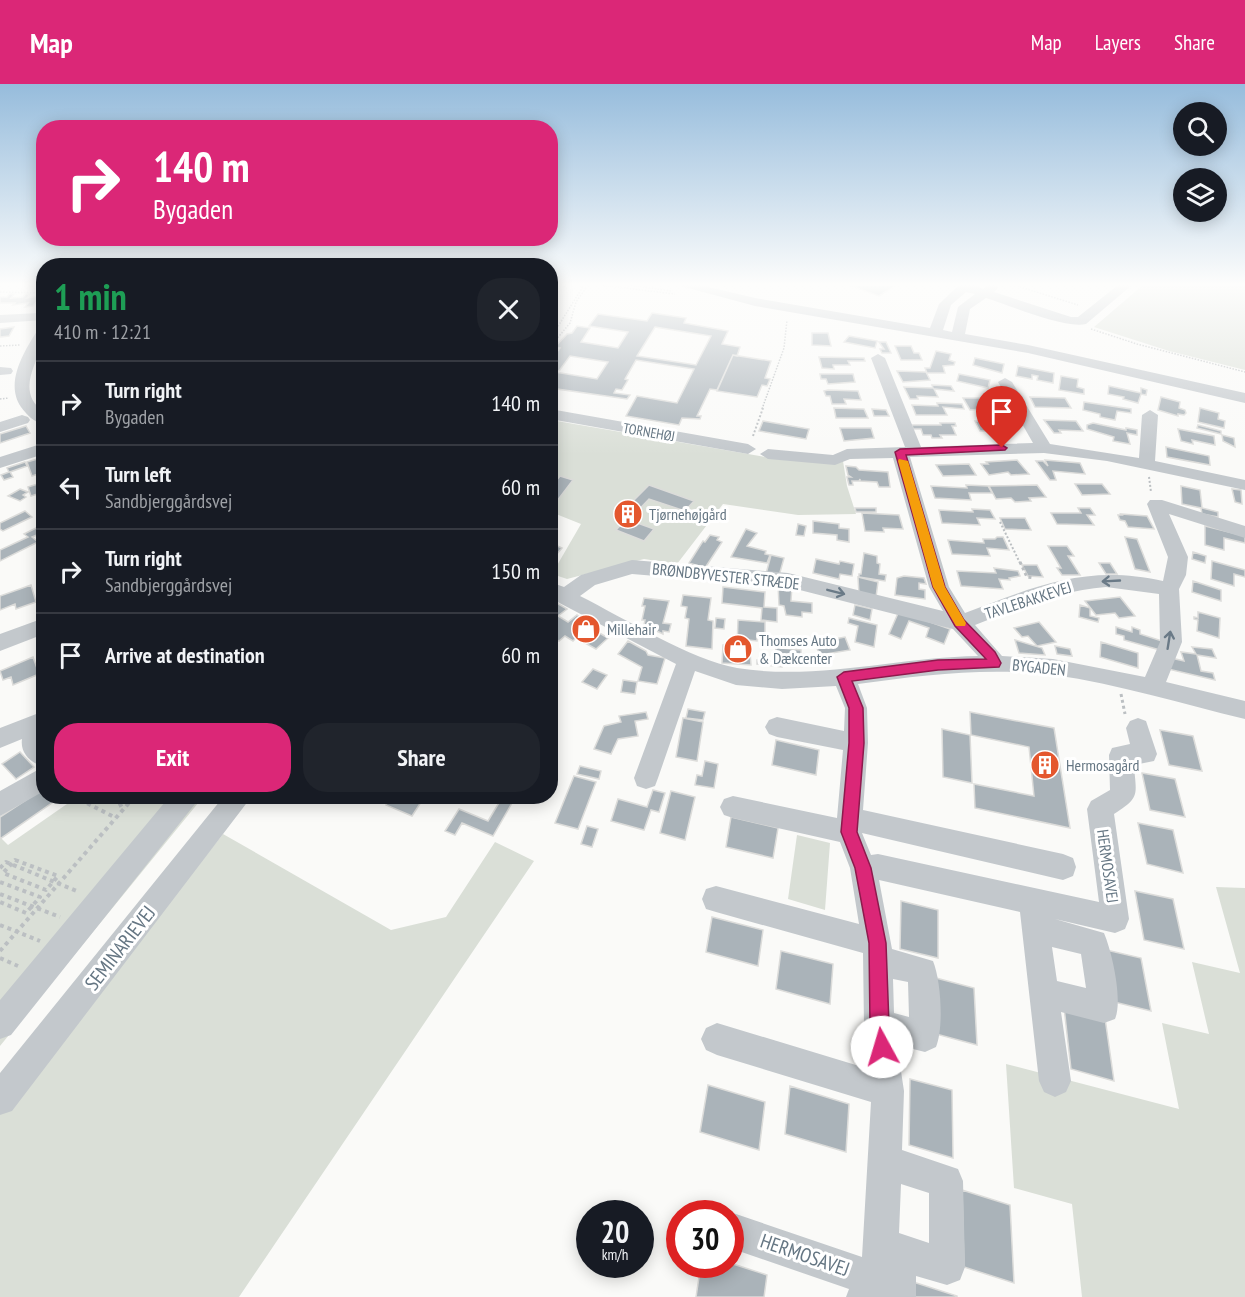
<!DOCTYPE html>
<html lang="en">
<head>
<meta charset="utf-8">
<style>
  :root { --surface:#171b24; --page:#20242c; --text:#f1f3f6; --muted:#9ea1a6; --line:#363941; --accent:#db2777 }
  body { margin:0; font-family:"PT Sans Narrow",sans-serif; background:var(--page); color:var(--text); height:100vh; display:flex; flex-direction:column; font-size:22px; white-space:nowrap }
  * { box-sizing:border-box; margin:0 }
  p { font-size:20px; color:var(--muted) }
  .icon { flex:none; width:33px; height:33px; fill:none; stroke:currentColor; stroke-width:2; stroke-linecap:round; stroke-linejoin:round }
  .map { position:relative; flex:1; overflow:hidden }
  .panel { position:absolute; left:36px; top:174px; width:522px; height:546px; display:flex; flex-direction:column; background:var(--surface); border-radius:24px; box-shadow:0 3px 15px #0003 }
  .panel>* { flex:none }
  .guide { position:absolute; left:36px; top:36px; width:522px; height:126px; border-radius:24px; box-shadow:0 3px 15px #0003; background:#db2777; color:#fff; overflow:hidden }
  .fabs { position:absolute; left:1173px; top:18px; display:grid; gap:12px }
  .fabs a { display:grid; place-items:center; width:54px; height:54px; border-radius:50%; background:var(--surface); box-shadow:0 3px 15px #0003; font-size:30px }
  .speed { position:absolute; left:576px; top:1116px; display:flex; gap:12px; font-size:30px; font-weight:700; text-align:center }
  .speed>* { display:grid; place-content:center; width:78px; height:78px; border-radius:50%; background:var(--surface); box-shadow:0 3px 15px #0003; line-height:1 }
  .speed small { font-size:15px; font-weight:400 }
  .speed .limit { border:9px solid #d22; background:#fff; color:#111 }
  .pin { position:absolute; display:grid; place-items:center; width:51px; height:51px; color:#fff; margin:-62px -26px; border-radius:50% 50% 50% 0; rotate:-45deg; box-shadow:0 0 6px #0007 }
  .pin .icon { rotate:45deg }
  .me { position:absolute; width:66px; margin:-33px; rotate:354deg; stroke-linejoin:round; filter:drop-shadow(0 0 4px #0008) }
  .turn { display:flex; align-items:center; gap:21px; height:126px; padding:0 18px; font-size:27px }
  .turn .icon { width:78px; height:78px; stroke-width:2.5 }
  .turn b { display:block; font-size:42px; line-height:51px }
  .round { display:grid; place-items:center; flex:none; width:63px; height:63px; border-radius:24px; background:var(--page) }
  .summary { display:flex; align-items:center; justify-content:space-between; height:102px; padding:0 18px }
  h1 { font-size:36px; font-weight:800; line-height:45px; color:#1e9e55 }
  .primary-button { display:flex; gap:12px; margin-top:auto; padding:12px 18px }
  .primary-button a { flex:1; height:69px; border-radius:24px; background:var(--accent); color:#fff; font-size:24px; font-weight:800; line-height:69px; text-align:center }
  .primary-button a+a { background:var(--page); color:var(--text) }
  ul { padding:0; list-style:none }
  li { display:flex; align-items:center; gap:18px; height:84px; padding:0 18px; border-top:2px solid var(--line) }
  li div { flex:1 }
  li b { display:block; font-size:22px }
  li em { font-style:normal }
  header { display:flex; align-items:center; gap:36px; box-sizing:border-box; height:84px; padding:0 30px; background:var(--accent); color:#fff }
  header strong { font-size:28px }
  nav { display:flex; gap:33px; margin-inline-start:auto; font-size:21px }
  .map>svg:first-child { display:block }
  .green { fill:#dadfd7 }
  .building { fill:#aab3b9; stroke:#dcdcda; stroke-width:1.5; fill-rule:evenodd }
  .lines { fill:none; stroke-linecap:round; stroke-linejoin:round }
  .path-far3 { stroke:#bbbfc2; stroke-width:1.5; stroke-dasharray:1.5 1.5; stroke-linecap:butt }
  .path-far2 { stroke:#bbbfc2; stroke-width:2; stroke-dasharray:2 2; stroke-linecap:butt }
  .path-far1 { stroke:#bbbfc2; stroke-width:3; stroke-dasharray:3 3; stroke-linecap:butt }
  .path { stroke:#bbbfc2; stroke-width:4; stroke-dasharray:4 4; stroke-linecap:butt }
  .minor { fill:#c3c8cc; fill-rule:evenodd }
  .oneway { stroke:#6a7a87 }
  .route { fill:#db2777; stroke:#8e194d; stroke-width:1.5 }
  .slow { fill:#f59e0b }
  .labels { text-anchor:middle; stroke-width:6; stroke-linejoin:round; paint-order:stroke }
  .far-street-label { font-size:14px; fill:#657683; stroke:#fff }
  .poi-label { font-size:16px; fill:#657683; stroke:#fff; text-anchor:start }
  .street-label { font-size:16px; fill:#657683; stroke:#fff }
  .near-street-label { font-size:20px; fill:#657683; stroke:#fff }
</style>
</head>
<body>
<header>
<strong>Map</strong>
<nav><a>Map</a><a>Layers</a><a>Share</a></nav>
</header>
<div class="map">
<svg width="1245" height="1213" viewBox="0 0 1245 1213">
  <rect width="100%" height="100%" fill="#fafaf8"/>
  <!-- green -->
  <path class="green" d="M1143,201H1245V286L1169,267L1094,243Z
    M551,336L783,376L843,377L847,402L856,430L798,431L723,420L677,480L644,475L567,495L552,490L581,440L556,430L551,436Z
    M77,713H203L0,962V753L8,761Z
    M223,750L391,846L446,833L495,758L534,777L239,1213H0V1030Z
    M797,751L830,759L825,826L788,815Z
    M1216,803L1245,804V1213H1082L1072,1120L1014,1104L1006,980L1179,1025L1162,939L1209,950L1192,878L1240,889Z"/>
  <!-- building -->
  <path class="building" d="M849,201H896L879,212Z
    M9,210H14L11,214L23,213L25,210H30L27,214L44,211V215L38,216L33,222L25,223L28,219L13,221L15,219H0V213H7Z
    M652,229L686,234L684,239L728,247L722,260L740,263L737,272L733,271L717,306L710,305L697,332H701L700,335L682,334L679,341L626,332L637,312L677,319L694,285L636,276L625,295L628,296L622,306L616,305L614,309L630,311L627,315L550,304V294L555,288L597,295L608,278L570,272L559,287L550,285V277L560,264L555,263L567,250L572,249L577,242L590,244L581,258L618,264L628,248L589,242L598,230L647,237ZM655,243L711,252L696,281L637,272Z
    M14,243L9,252L0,253V245Z
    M812,249H828L831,262L812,261Z
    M849,252L877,257L875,264L844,258Z
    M879,258H886L891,269H882L880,265H884Z
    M895,262H911L914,269H919L922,276H901Z
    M936,267L951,270L949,276L955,278L954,281L943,282L945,289H927L925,284H930Z
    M733,271L771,277L765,294L770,295L767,302L762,301L757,313L717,307Z
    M819,273L864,274L865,277H848L850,281H833L834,285L822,284Z
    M975,274L1004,280L1002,289L973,281Z
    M1018,282L1054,289L1053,299L1037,296L1038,292L1032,291V295L1016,292Z
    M897,287L926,288L930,296L903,298Z
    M820,290H853L855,298L828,300L826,295H821Z
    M959,290L990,296L988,304L957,297Z
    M1061,292L1078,295L1077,303L1084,305V310L1059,306Z
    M932,301L951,302L954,307L934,305L938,313L917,312L918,315H910L904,303L933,304Z
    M1109,302L1141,309V304L1147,306L1146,311L1141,310L1138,319L1123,315L1124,313L1108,310Z
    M828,306L858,307L861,316L844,315L846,320H832L830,312H826L824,307Z
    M1030,313L1065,314L1071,324L1035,323Z
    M1161,313L1180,318L1179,324L1185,326L1186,329L1184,331L1178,330V332L1158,326Z
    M963,314H993L998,324L970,326Z
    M1084,318L1131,325V329L1117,327L1115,336L1100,333V330L1083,326Z
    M937,319L962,320L964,325L943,323L947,331H916L912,321L938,322Z
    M834,324L864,325L868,334H836Z
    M1200,324L1219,329L1218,335L1225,337L1224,344L1198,338Z
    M872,325L886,326L889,332H874Z
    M1044,336L1076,337L1083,347L1059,346L1061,349H1054Z
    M763,337L809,345L806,355L759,347Z
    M975,337H1007L1012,347H980Z
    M940,339H955L956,342H952L956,351H940L942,354H932L931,351H923L921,345H913L912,341H941Z
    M1093,339L1126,346V344L1137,346V351L1127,349L1130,360L1113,357L1114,353L1087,345V341Z
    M1198,341L1221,347V350L1197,344Z
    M26,342L30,349L0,359V350Z
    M840,344H871L874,354L844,357Z
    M1178,345L1214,352L1215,361L1192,356L1193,360L1181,357Z
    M1222,351L1234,354L1235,363L1223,357Z
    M1166,363L1209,372L1210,381L1167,373Z
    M44,373V388L32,392L27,378Z
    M1017,376L1029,390L1011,391L1008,388L989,391L981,380H988L986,378Z
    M1045,376L1080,379L1085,390L1053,387L1056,396H1050L1036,377H1043L1048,382Z
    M25,378L27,382L10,388L13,393L4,396L1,391L9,388L7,384Z
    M969,380L976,391L943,392L936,381Z
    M846,382L856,383L859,386L888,388L890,403H879L877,398L860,397V395L859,397H852L853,401H849L847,393H851L848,391Z
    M560,392L573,396L554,421L550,420V404Z
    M44,398V408L31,412L28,403Z
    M1075,400H1102L1110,410L1082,411Z
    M649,401L694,417L685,427L649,415L629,436L654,445L644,457L616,446L626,435L618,432Z
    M966,401L988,402L992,409H969L971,416L935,414L931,402L967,404Z
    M1037,401L1046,413L1029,414L1031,417L1015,418L1011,414L996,415L989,402Z
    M1181,402L1200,406L1202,424L1218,428V433L1202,430L1201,424L1182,420Z
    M20,405L28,408L23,411L26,413L20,417L8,412Z
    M1232,405L1241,406L1242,420L1235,418Z
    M855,424H876V428H856Z
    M1078,424H1090L1095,431H1087L1094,441L1057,440L1051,429H1081Z
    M972,425L990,426L995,435L977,434L980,441L942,439L939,426L973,428Z
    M25,427L32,433L3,447L0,445V439Z
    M862,429L899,431L903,445L883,444L884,448L865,447Z
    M1121,430L1147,432L1154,445L1128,443L1125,437L1120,436L1118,431H1122Z
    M1000,434H1025L1031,446L1005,445Z
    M813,437L839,440V444L849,445V458L837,456V451L813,449Z
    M44,440V448L32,453L38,458L0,477V466L28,453L24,450Z
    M798,440L806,442L804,452L796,451Z
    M1205,442L1245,452V459L1224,454V466L1205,461Z
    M746,445L757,449L747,462L766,467L765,470L770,471L767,479L731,473Z
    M710,451L719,453L717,456L722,458L705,484L689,479L703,457L705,458Z
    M997,453H1003L1009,466L987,464L990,472L952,470L948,456L984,459L983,455H995Z
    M1125,453L1137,455L1150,488L1135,485Z
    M553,460L562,464L550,478V464Z
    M1048,462H1067L1074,472H1068L1080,491H1062L1057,484H1061Z
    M1193,468L1206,472L1205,479L1192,475Z
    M864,469L877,472V479L880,480L879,490L886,491L885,497L859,493V490H861Z
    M771,471L784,474L779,492L766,490Z
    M816,475L839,480L840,477L854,480L852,492L840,490L839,495L813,489Z
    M1212,477L1245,486V493L1234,490V502L1211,495Z
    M1099,479H1110L1117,490H1106Z
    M1022,481H1037L1043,493L1028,492Z
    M994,484L1018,487L1020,492L1009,494L1010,496L999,495L1003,505L961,502L957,487L996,489Z
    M904,492L924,494L926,500L919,499V505L925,506V515L895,511L897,494Z
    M858,493L878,498L876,513L859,510Z
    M1193,497L1221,506V517L1192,508Z
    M778,500L792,501L791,517L812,519V529L802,528V533L786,531L784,522L779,521Z
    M31,501L36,518L16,525L15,520L0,526V512Z
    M723,503L765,508L764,523L777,524V538L761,536L762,524L722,519Z
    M683,511L711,514L708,536L713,537L712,565L686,562L689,535L685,534L687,523L681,522Z
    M1120,513L1135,532L1119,534L1115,529L1096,531L1085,517Z
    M644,514L669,517L663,539L671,540L669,548L663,547V550L644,541L645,536H642L645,522H642Z
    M550,515L567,525L558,532L568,538L577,531L591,541L589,543L608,554L596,565L576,554L573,557L565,552L559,557L550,551L553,545L550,543Z
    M855,521L872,525L870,536L853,531Z
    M1080,521L1090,524V532L1099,534L1098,538L1079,533Z
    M899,527L950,545L944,560L926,553L929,544L909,537L901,555L889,550Z
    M1198,528L1220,534L1219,554L1197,547L1198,536L1194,535V533L1198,534Z
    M716,534L725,535L724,545L715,544Z
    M849,534L877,541L874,563L855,558L858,542L848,539Z
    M738,536L765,538V550L757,549V557L749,556L751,581L722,579L723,561L737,563Z
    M1039,538L1056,558L1037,562L1028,552L1022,553L1014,544Z
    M1116,543L1132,548V543L1140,546V550L1162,557L1160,566L1124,556V552L1116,550Z
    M845,553L850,566L820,571L816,562L821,561L820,559L836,560L834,555Z
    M1015,556L1042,564L1045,571L1019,569Z
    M628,557L646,567L648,571L665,574L657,600L638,597L642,583L618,570Z
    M1101,558L1138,569V584L1100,573Z
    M778,559H782V564L801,566V570L818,572L819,581L782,578V583L757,580V576L772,577Z
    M1055,562L1070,565L1072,572L1057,570Z
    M1192,563L1212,565L1216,574L1197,571L1201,587L1213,589L1215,596L1168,585L1171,574L1184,577L1181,568L1196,570Z
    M33,573L39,590L13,601L11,593L3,596L0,587Z
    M593,585L607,591L597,605L582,598Z
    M623,596L637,598L635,610L621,608Z
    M688,625L705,628L703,636L686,634Z
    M646,628L648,635L635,637L638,652L618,655L611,670L594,665L604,642L621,638L619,632Z
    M970,628L1054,644L1070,744L975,724L974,700L1034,712L1029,663L971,651Z
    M683,634L703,638L697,677L676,673Z
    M942,645L970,651L972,699L943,693Z
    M1160,646L1193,652L1202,687L1169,681Z
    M776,656L819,666L816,691L772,681Z
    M20,668L34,683L16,695L2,680Z
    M705,677L718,680L714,704L695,701L697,691L702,692Z
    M580,682L601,687L599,695L577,690Z
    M1142,689L1175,695L1185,733L1150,726Z
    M574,692L596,698L578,745L555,739Z
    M44,704V712H62L0,755V733Z
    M653,706L665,709L659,728L651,726L644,746L611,737L618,715L647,723Z
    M671,707L695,713L685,756L660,749Z
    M392,712H425L412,732L386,721Z
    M503,712H516L493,752L462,739L455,751L445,747L459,725L488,737Z
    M731,733L778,744L773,774L726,763Z
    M1138,739L1173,746L1183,789L1147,780Z
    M587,742L598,745L592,763L581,760Z
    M1135,807L1173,815L1184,865L1144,856Z
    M901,817L938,826V874L900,865Z
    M712,833L763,846L758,882L706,868Z
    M1102,865L1141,874L1151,927L1110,917Z
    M781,867L833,880L830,920L776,905Z
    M936,894L974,904L977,961L936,950Z
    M1064,923L1105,934L1114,997L1071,985Z
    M910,995L952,1006L953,1074L909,1061Z
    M708,1001L765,1018L759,1066L700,1048Z
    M790,1002L849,1020L846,1068L785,1050Z
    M962,1106L1010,1121L1014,1199L964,1183Z
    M730,1179L767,1191L764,1213H696L701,1180Z
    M907,1196L957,1212V1213H907Z"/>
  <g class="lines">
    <!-- path-far3 -->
    <path class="path-far3" d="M600,201L675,210
      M631,201L671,207
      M1014,201L1078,221
      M0,208L44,209
      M1091,245L1137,260L1245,288
      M550,255L584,201
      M0,262L20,261
      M550,263L570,239L576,218L588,201
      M0,315L9,314
      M762,325L784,264L787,236"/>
    <!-- path-far2 -->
    <path class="path-far2" d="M753,352L763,324
      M1149,393L1151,408
      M1000,438L1020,479"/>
    <!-- path-far1 -->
    <path class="path-far1" d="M1020,478L1027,493L1034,494
      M1121,610L1125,630"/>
    <!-- path -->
    <path class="path" d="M73,712L116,734
      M116,712L123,726
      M15,776L58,792L46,806L3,789Z
      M0,784L6,778L79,808
      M0,798L40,813L26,829L0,818
      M0,810L60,833
      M0,841L40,857
      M0,867L135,712
      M0,874L18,882"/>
    <!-- minor -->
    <path class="minor" d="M677,201H700L755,214L930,244L939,220L959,201H974L983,205L988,201H996L998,204L994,208L1071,233H1078L1118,201H1132L1086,240C1064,245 1009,221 986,214L970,225L965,250L1028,261L1245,309V319L1028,269L755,222ZM966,208L975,210L958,223L952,248L943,246L951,221Z
      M39,229L44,230V236L0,239V231Z
      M44,243C44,249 45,257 42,262C33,285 18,310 44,328V341C34,338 27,331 21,323C4,298 25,266 39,244Z
      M878,270L885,274L921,363L1033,359L998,298L1005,294L1012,298L1050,360L1139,374L1142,331L1150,326L1158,331L1155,377L1245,396V406L1107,377L1044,369L910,373L949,503L965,529C1036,502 1086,480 1163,497L1168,473L1147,420L1150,416H1162L1245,442V454L1169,430L1188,473L1186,491L1179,505L1182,558L1166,598L1245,617V635C1182,620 1118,600 1054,591C988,583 923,591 858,600L867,624L868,659L863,726L1063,770L1073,774L1076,783L1073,792L1063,796L862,749L871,771L878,770L1099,818L1087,725L1091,717L1110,706L1109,671L1112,664L1130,660L1126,644L1130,637L1138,634L1146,637L1157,670L1154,677L1134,681C1136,711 1141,713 1114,730L1129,835L1125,845L1115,849L1055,835L1104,849C1112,868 1123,916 1115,935L1104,939L1061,928L1071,997L1066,1008L1055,1013L1044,1008L1039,997L1020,828L879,796L892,865L933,877C941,896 944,944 936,963L925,968L897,961L904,1007L902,1066L958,1085L963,1097L965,1183L960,1196L947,1201L916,1192V1213H846L849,1205L730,1164V1130H726L730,1128L862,1173L871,1018L717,971L706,966L701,955L706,944L717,939L869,985L864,941L863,869L716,828L706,825L702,815L706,805L716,802L859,840L850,784L840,758L733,734L724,731L720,723L724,715L733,712L837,734L843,666L777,653L769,650L765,643L769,636L777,633L844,647L845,624L836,602L782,605L736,601L695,587L658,694L655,702L646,705L637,702L634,694L676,580L550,514V498L564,503L581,491L632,476L788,489L943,527L929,503L893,374L850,375L835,381L768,375L760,370L768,365L833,371L847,365L905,363L871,274ZM632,490L788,503L953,545L978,572C899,573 817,597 737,584C691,576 624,534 580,512L595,501ZM1106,503L1159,510L1160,558L1145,593L1053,575L1002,572L975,541C1018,524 1059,507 1106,503ZM1052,863L1081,870L1086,904L1057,897ZM893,895L908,898L909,933L894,929ZM901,1100L929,1109V1159L899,1149Z
      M0,283L11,284L13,287L11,290L0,291Z
      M550,325L748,360L756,365L748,370L550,335Z
      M22,331L28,333L30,336L28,339L0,348V338Z
      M44,359V370L0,384V373Z
      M44,534V550L0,567V550Z
      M44,627V707L0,732V707L43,683C30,678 20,669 22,655L0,664V644Z
      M170,712H198L195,720L11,951L0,955V916Z
      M224,712H252L12,1027L0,1031V989Z"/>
  </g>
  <!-- one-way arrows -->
  <defs><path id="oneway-shaft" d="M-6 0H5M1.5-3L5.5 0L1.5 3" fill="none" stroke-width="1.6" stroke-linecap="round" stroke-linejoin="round" transform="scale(1.5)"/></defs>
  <g class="oneway">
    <use href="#oneway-shaft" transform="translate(1111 497) rotate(177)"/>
    <use href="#oneway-shaft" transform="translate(836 508) rotate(14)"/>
    <use href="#oneway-shaft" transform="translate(1169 556) rotate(-81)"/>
  </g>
  <!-- sky -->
  <linearGradient id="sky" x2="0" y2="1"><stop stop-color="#96bcdc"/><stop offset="0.54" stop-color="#fdfdfc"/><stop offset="1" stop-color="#fdfdfc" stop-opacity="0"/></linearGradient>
  <rect width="1245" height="371" fill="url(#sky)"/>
  <!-- route -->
  <path class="route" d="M1002,361L1007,364L1005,366L906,371L945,503L964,536L995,568L1001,579L999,583L938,586L852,597L863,624L864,659L857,748L871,784L886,859L889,941L892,963L889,970L882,973L875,970L870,941L869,859L855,784L841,748L849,659V624L837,593L844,588L938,576L986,575L955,542L933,503L895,368L900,365Z"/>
  <!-- slow -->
  <path class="slow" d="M899,375L908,377L945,503L966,539L965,542H956L933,503L898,377Z"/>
  <!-- icons -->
  <defs>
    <g id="building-disc" transform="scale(1.5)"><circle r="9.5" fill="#e4572e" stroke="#fff"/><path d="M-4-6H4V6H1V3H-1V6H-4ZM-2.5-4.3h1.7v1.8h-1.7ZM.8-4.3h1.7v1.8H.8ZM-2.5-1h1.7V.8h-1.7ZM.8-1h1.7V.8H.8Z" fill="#fff"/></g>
    <g id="shop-disc" transform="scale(1.5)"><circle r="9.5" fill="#e4572e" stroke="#fff"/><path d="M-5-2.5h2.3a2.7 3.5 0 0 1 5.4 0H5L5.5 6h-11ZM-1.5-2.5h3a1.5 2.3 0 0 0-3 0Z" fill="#fff"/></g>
  </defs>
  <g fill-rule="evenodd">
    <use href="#building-disc" x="628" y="430"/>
    <use href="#shop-disc" x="586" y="545"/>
    <use href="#shop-disc" x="738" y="565"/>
    <use href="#building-disc" x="1045" y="681"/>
  </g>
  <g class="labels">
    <!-- far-street labels -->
    <g class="far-street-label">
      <text transform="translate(649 348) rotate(10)" y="5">TORNEHØJ</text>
    </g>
    <!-- poi labels -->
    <g class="poi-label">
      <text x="649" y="436">Tjørnehøjgård</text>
      <text x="607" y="551">Millehair</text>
      <text x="759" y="562">Thomses Auto<tspan x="759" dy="18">&amp; Dækcenter</tspan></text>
      <text x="1066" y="687">Hermosagård</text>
    </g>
    <!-- street labels -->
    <g class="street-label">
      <text transform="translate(726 492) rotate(6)" y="6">BRØNDBYVESTER STRÆDE</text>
      <text transform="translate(1028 516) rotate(-18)" y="6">TAVLEBAKKEVEJ</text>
      <text transform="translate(1039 583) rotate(6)" y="6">BYGADEN</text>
      <text transform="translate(1108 782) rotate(82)" y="6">HERMOSAVEJ</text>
    </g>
    <!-- near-street labels -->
    <g class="near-street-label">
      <text transform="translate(120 864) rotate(-52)" y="7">SEMINARIEVEJ</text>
      <text transform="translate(805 1171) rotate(19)" y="7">HERMOSAVEJ</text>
    </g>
  </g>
</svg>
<div class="fabs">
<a><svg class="icon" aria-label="search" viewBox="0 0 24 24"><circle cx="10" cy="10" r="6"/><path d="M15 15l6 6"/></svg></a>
<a><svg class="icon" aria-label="layers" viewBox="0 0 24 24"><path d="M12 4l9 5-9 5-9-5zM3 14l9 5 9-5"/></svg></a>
</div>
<div class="speed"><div>20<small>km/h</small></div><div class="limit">30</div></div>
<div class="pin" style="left:1002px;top:364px;background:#d93025"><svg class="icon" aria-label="arrive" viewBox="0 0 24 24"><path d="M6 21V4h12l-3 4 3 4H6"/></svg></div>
<svg class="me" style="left:882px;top:963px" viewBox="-20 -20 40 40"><circle r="19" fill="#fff"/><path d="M0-13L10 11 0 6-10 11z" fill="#db2777"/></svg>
<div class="guide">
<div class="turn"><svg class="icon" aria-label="right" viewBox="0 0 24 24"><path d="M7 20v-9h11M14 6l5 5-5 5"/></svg><div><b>140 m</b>Bygaden</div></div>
</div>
<section class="panel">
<div class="summary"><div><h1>1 min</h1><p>410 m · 12:21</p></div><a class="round"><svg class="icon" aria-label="close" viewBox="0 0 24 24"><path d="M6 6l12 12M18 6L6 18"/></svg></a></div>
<ul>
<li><svg class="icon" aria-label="right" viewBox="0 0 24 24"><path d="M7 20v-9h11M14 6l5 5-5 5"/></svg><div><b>Turn right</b><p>Bygaden</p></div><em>140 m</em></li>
<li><svg class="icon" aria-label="left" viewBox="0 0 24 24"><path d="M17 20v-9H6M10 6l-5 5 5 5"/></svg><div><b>Turn left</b><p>Sandbjerggårdsvej</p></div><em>60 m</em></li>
<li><svg class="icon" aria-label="right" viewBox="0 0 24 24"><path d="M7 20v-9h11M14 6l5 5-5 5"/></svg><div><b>Turn right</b><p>Sandbjerggårdsvej</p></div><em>150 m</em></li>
<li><svg class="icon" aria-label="arrive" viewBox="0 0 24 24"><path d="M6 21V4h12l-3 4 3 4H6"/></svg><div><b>Arrive at destination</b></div><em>60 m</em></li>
</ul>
<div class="primary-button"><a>Exit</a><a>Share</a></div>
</section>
</div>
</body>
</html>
